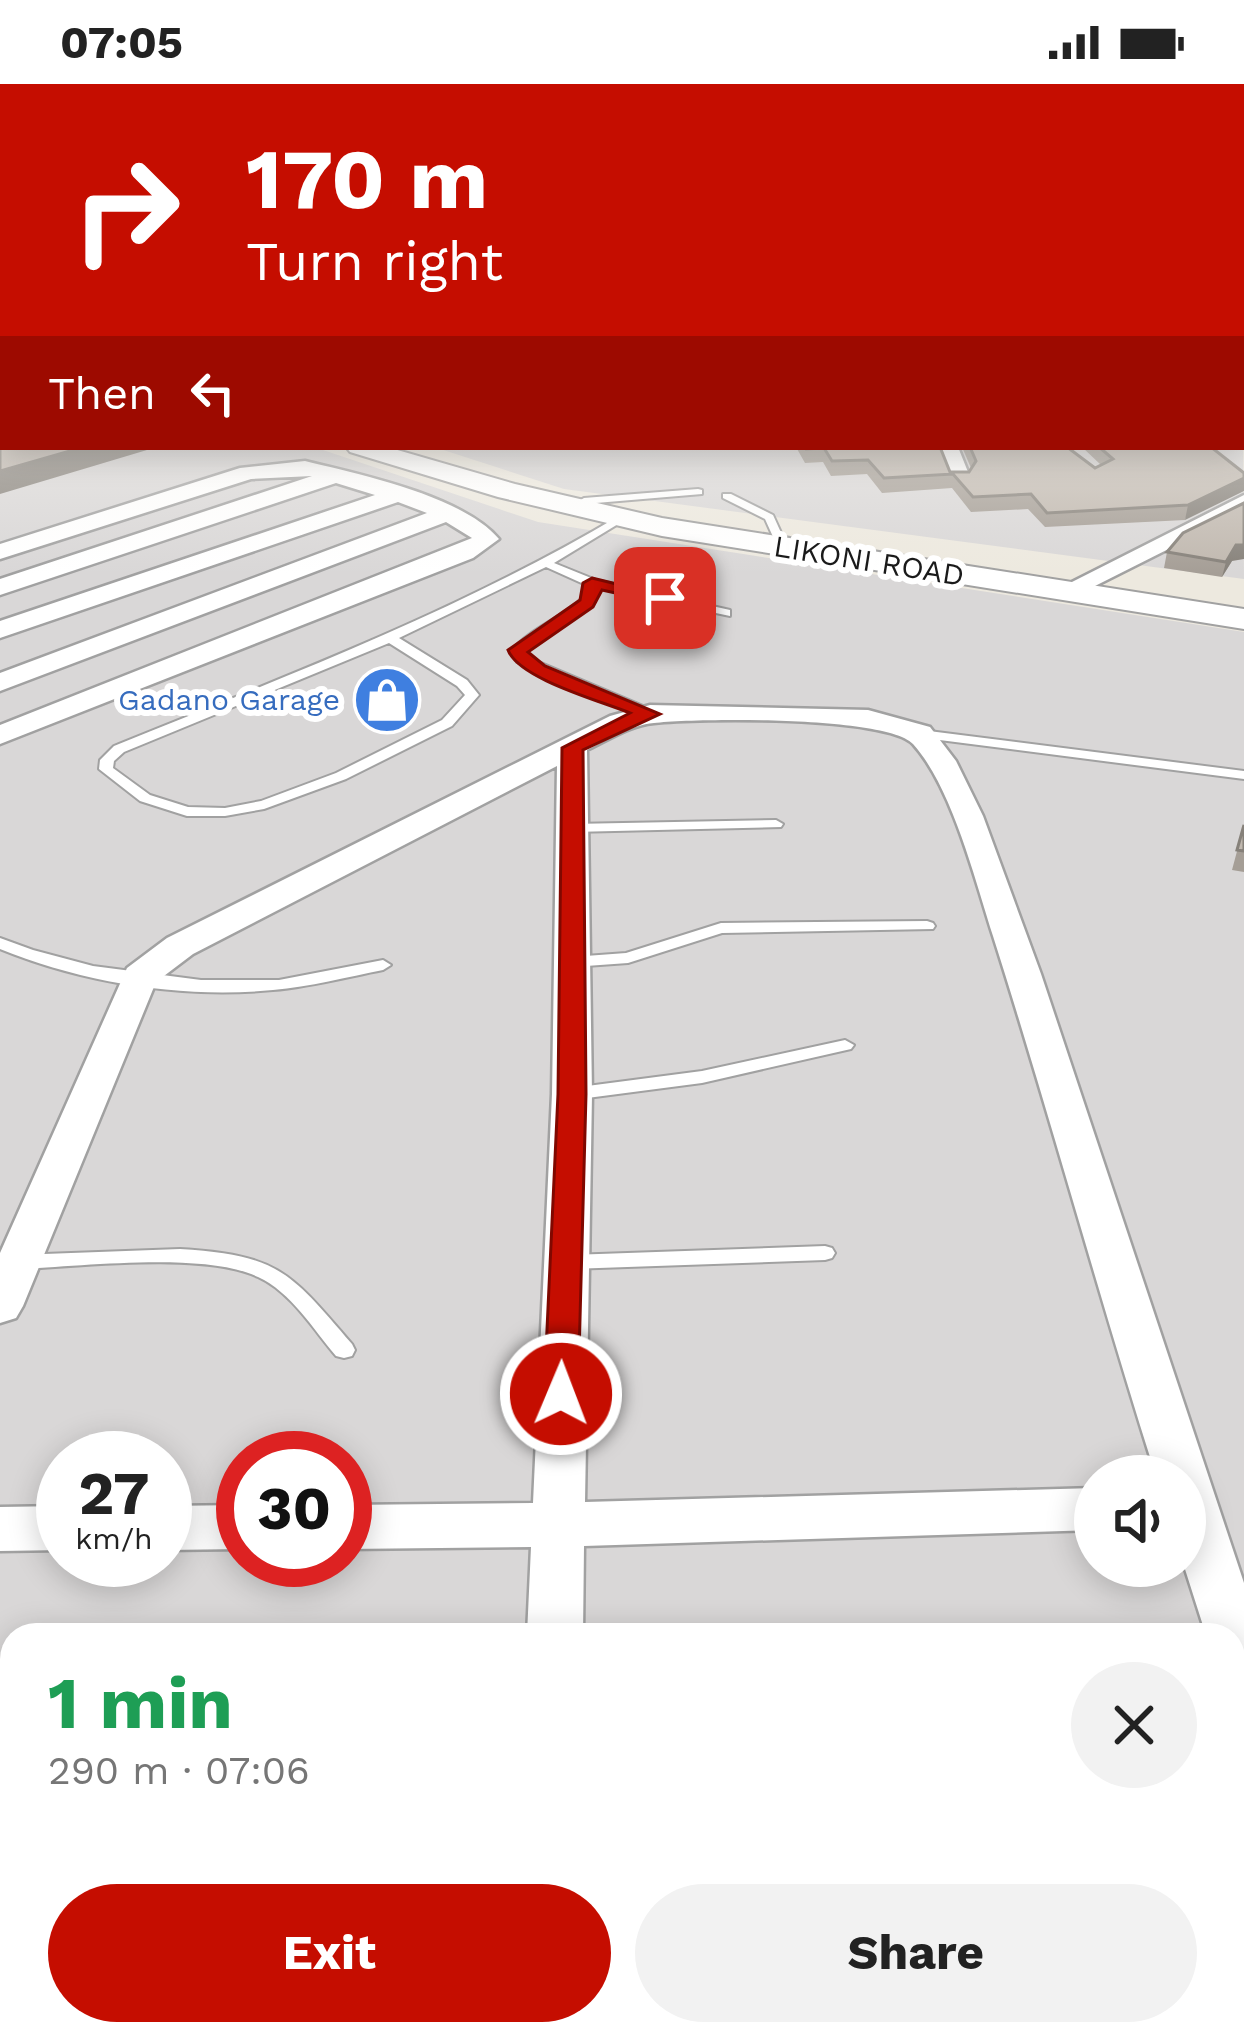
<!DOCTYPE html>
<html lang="en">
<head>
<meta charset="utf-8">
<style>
  :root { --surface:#fff; --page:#f2f2f2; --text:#222; --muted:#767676; --accent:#c50d00 }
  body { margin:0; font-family:"Work Sans",sans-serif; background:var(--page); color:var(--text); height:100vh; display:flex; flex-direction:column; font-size:45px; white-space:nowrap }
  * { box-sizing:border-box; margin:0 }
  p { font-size:39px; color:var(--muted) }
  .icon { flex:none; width:66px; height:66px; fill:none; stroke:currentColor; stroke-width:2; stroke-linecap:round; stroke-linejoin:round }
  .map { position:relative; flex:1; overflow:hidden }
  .sheet { position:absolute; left:0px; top:1539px; width:1245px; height:423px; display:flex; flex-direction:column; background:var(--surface); border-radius:36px 36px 0 0; box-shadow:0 6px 30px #0003 }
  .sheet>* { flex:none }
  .banner { position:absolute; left:0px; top:0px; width:1245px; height:366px; box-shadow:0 6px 30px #0003; background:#c50d00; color:#fff; overflow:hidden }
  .controls { position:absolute; left:1074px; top:1371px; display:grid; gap:24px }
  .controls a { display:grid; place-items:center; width:132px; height:132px; border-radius:50%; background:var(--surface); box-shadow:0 6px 30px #0003; font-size:60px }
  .speed { position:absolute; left:36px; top:1347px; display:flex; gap:24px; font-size:60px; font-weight:700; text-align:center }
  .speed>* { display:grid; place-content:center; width:156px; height:156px; border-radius:50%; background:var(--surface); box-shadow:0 6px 30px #0003; line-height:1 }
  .speed small { font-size:30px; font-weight:400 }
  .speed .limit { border:18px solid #d22; background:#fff; color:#111 }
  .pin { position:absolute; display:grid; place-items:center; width:102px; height:102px; color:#fff; margin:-51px; border-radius:24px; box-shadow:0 6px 18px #0006 }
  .me { position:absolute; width:132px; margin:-66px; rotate:1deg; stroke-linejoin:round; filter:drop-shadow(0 0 9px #0008) }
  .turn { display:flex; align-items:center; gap:42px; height:252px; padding:0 48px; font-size:54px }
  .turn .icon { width:156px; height:156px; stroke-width:2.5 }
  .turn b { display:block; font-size:84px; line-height:102px }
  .then { display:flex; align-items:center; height:114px; padding:0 48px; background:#0003; gap:24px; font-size:45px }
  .round { display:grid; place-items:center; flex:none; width:126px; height:126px; border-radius:63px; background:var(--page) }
  .summary { display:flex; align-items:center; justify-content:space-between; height:204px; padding:0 48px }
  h1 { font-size:72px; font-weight:700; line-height:90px; color:#1e9e55 }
  .action { display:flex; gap:24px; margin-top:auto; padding:24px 48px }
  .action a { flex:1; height:138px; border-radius:72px; background:var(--accent); color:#fff; font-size:48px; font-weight:700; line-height:138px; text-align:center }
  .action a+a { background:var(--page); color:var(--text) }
  .status { display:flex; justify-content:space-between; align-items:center; height:84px; padding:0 60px; background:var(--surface); direction:ltr }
  .status svg { height:33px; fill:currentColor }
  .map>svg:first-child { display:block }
  .residential { fill:#d9d7d7; fill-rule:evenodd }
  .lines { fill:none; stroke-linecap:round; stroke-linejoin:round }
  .service-casing { stroke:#a1a1a1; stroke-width:4 }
  .minor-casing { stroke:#a1a1a1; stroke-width:5 }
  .tertiary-casing { stroke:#a1a1a1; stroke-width:4 }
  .secondary-casing { stroke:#5d7003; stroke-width:4 }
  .service { fill:#fff; fill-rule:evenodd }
  .minor { fill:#fff; fill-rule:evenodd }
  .tertiary { fill:#fff; fill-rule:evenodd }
  .secondary { fill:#f1fab0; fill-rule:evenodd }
  .wall { fill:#a59e96 }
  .shaded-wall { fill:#86817a }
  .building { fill:#c0b8af; stroke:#86817a; stroke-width:3 }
  .route { fill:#c50d00; stroke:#800800; stroke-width:3 }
  .labels { text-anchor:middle; stroke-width:12; stroke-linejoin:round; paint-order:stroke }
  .far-street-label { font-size:30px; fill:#1a1a1a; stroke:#fff }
  .far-shop-label { font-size:30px; fill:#366cbe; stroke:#fff; text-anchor:end }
</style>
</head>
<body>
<div class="status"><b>07:05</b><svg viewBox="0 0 49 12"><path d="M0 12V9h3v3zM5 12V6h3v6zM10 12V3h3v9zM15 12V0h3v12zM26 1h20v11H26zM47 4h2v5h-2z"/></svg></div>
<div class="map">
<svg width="1244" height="1960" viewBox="0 0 1244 1960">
  <rect width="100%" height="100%" fill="#ede9df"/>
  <!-- residential -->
  <path class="residential" d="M1242,216L1244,495L564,405L434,363H1242Z
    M0,265L3,363H314L538,438L1244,548V1960H0ZM63,1374H165V1476H63ZM243,1374H345V1476H243ZM1095,1392H1185V1482H1095ZM12,1551H1233V1950H12Z"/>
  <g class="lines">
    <!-- service casing -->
    <g class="service-casing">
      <path id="service" d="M698,405L702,406V410L584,420L579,417L584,414Z
        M723,410H731L773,431L783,453L782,455H774L765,435L723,414Z
        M619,432L628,434L554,479L596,496L730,526V532L598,504C590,535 546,545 524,567L527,573L655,627V633H645L517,578L512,566C533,542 566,533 587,509L586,501L546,483L399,554L467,596L479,611L452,642L346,695L264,725L225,732H187L140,717L99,685L100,676L114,662C289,591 457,528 619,432ZM389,559L457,602L465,611L442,636L336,689L261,717L225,724L188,723L150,711L113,684L114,677L124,668Z
        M921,646L1244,687V695L916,653V647Z
        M776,736L783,740L781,743L572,748L565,744L572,740Z
        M927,837L933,839L935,842L933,845L722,849L628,879L572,883L564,878L572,873L626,869L721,839Z
        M0,854L33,866L93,882L201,896H279L383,876L391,881L383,886C347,893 310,903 273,906C184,915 83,899 0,865Z
        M845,956L854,961L851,965L702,999L572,1016L563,1010L572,1004L702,987Z
        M825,1162L832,1164L835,1169L832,1174L825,1176L570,1185L563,1183L560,1178L563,1173L570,1171Z
        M180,1165C279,1171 290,1188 352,1260L355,1266L352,1272L344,1274L336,1272C313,1245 291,1208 258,1193C204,1167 79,1183 17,1185L10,1183L7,1178L10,1173L17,1171Z
        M12,1797V1827L0,1828V1798Z"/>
    </g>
    <!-- minor casing -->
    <g class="minor-casing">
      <path id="minor" d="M1242,342H1244V354H1242Z
        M938,363H958L970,393L967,398H951Z
        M305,377C359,390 463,412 499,455L473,474L0,660V641L472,454L446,438L0,607V589L427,429L398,418L0,554V537L375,411L336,399L0,511V495L312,392L251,395L0,475V460L240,384Z
        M1244,411V427L1091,504L1082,506L1070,499Z
        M650,621L868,626L930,643L956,677L983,732L1041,890L1244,1499V1607L1233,1603V1551H1206L1184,1482L1185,1392H1156C1099,1213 1050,1031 993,852C975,796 952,703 913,660C887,632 697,634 654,639C630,641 608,656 587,666L592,1010L585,1418L1095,1404V1446L584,1462L583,1551H527L531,1463L345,1465V1421L533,1419L552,1010L557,682L193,870L156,898L23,1222L16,1234L0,1239V1169L127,884L167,854L610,632Z
        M243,1421V1465L165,1466V1422Z
        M63,1422V1466L0,1467V1423Z
        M1244,1772V1836L1233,1837V1773Z
        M512,1950H580V1960H512Z"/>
    </g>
    <!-- tertiary casing -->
    <g class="tertiary-casing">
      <path id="tertiary" d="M0,258H3V272H0Z
        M346,363H387L515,400L662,434L1244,525V545L662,452L498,413L350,368Z"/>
    </g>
    <!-- secondary casing -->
    <g class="secondary-casing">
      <path id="secondary" d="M3,222V236L0,237V223Z"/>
    </g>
    <!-- service -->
    <use href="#service" class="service"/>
    <!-- minor -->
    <use href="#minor" class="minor"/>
    <!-- tertiary -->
    <use href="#tertiary" class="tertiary"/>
    <!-- secondary -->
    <use href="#secondary" class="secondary"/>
  </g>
  <!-- wall -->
  <path class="wall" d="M796,363H940L950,388H969L971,384L962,363H1067L1095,384L1101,381L1082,363H1211L1185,436L1045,443L1028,425L971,428L952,404L882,409L867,390L831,392L823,378L805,379Z
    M1167,468L1232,477L1222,493L1164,484Z
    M1244,741V788L1232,786Z"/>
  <!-- shaded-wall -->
  <path class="shaded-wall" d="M84,363H157L0,410V387Z
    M1244,394V407L1185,436L1188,421Z
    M1236,461H1244V475L1232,477L1222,493L1226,478Z"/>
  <!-- building -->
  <path class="building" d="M1242,223L1244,224V269H1242Z
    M3,273V363H84L0,387V323H2L0,311V276Z
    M805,363H940L950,388H969L976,377L970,363H1067L1095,384L1113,375L1099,363H1211L1244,389V394L1188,421L1047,429L1031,410L973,413L953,390L884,394L868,376L832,377L824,364L806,365Z
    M1244,419V461H1236L1226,478L1167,468L1183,449Z
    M1244,741V767L1237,766Z"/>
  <!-- sky -->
  <linearGradient id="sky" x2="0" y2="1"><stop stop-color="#8abde3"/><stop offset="0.44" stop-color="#f7f5f1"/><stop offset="1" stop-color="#f7f5f1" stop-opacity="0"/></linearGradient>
  <rect width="1244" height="490" fill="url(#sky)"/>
  <!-- route -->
  <path class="route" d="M592,494L674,514L665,520L602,506L593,523L528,568L545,582L660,630L583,666L586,1010L578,1310L573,1319L561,1323L549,1319L544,1310L558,1010L562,664L630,629C601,617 519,595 508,566L580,516L583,499Z"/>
  <!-- icons -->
  <defs>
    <g id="shop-disc" transform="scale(3.45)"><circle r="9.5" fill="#3f7fe0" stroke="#fff"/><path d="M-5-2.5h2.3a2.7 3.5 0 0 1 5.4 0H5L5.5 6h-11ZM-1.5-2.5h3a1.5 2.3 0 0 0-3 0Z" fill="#fff"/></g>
  </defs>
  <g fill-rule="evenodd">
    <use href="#shop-disc" x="387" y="616"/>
  </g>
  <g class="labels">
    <!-- far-street labels -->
    <g class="far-street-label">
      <text transform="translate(869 477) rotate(9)" y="10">LIKONI ROAD</text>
    </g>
    <!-- far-shop labels -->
    <g class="far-shop-label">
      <text x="340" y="626">Gadano Garage</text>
    </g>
  </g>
</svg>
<div class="controls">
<a><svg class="icon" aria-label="sound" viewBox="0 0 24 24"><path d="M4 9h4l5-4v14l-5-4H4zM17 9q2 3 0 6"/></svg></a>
</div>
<div class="speed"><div>27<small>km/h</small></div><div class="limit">30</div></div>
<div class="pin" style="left:665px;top:514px;background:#d93025"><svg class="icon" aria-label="arrive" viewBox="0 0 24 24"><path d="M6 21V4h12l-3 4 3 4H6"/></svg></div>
<svg class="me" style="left:561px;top:1310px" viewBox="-20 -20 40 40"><circle r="17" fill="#c50d00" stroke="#fff" stroke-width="3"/><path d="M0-11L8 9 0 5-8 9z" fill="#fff"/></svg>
<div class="banner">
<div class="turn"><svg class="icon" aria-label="right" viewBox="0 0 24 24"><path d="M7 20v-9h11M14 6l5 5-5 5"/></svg><div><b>170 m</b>Turn right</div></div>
<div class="then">Then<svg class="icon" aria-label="left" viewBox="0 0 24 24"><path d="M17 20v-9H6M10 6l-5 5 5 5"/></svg></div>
</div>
<section class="sheet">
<div class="summary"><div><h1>1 min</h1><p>290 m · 07:06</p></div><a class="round"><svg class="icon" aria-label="close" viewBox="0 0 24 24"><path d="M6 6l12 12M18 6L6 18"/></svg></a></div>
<div class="action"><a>Exit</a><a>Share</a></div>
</section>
</div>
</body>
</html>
